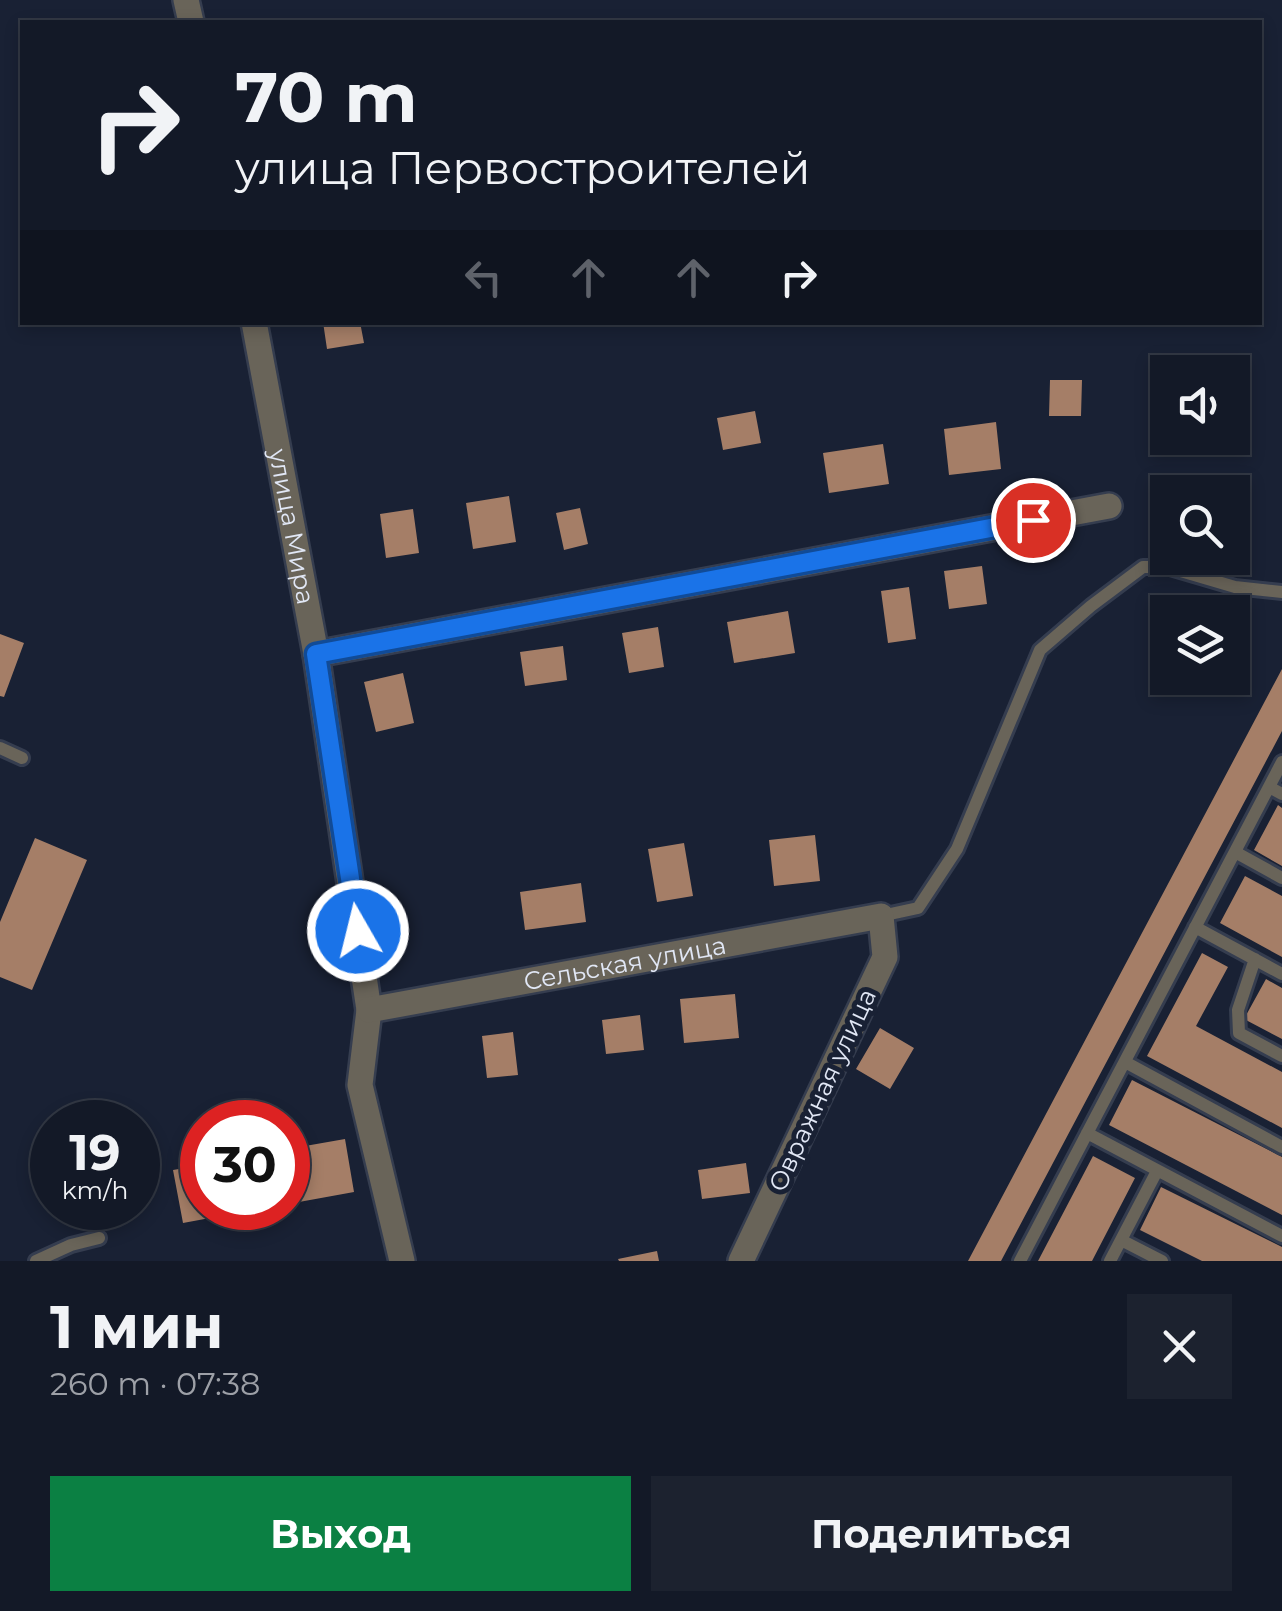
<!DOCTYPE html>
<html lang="ru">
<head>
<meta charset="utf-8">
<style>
  :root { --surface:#131927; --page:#1c222f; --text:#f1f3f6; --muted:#9da0a7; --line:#323844; --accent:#0b8043 }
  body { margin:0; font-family:Montserrat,sans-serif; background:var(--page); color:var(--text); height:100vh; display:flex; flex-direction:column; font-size:38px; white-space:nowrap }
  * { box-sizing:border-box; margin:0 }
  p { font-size:32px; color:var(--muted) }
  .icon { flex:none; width:55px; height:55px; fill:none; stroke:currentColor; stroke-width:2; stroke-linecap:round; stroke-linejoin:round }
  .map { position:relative; height:1261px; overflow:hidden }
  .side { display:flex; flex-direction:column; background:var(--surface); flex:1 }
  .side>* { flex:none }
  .banner { position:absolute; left:20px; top:20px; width:1242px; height:305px; border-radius:0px; box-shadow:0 5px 15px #0003,0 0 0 2px var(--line); background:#131927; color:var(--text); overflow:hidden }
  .controls { position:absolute; left:1150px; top:355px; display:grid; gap:20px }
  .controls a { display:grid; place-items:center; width:100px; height:100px; border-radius:0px; background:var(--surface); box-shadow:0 5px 15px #0003,0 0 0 2px var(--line); font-size:50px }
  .speed { position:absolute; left:30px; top:1100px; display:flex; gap:20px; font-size:50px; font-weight:700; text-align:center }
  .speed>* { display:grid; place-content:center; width:130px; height:130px; border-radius:50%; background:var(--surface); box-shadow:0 5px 15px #0003,0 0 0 2px var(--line); line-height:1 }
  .speed small { font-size:25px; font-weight:400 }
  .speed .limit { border:15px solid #d22; background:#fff; color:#111 }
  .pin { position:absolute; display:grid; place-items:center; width:85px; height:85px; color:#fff; margin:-42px; border:5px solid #fff; border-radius:50%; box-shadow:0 2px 10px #0007 }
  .me { position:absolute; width:110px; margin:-55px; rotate:352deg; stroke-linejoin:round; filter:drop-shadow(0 0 8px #0008) }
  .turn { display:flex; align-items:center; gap:35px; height:210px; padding:0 50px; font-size:45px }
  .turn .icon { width:130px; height:130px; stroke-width:2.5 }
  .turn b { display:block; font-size:70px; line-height:85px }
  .lanes { display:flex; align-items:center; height:95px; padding:0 50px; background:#0003; justify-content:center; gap:50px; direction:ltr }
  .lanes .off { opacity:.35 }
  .round { display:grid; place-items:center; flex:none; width:105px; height:105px; border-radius:0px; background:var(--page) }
  .head { display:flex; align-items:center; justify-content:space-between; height:170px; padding:0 50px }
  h1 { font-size:60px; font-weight:700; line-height:75px }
  .button { display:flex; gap:20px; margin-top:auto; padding:20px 50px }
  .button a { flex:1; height:115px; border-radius:0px; background:var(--accent); color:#fff; font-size:40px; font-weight:700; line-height:115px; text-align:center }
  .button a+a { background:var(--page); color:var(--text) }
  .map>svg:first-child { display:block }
  .building { fill:#a57e67 }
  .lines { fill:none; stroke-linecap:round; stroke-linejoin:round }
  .service-casing { stroke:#353d4f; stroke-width:18 }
  .minor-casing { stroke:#353d4f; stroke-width:30 }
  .service { stroke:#696459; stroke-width:12 }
  .minor { stroke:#696459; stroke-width:25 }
  .route-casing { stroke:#114b97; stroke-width:25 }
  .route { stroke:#1a73e8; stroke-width:18 }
  .labels { text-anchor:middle; stroke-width:10; stroke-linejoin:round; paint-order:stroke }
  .street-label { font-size:25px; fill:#e1e7f5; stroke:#192134 }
</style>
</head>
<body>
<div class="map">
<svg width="1282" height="1261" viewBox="0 0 1282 1261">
  <rect width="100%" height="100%" fill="#192134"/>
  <!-- building -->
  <path class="building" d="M323,322H360L364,343L327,349Z
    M1050,380H1082L1081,416H1049Z
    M755,411L761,443L723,450L717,418Z
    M996,422L1001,469L949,475L944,429Z
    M883,444L889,484L829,493L823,453Z
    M509,496L516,542L473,549L466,503Z
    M580,508L588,544L564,550L556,513Z
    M413,509L419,553L386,558L380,514Z
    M982,566L987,604L949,609L944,571Z
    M909,587L916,639L888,643L881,591Z
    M788,611L795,653L734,663L727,622Z
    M658,627L664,667L629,673L622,633Z
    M0,634L24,643L4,697L0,696Z
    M563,646L567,680L525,686L520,652Z
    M1282,669V731L1001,1261H968Z
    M403,673L414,723L376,732L364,682Z
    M1278,805L1282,808V866L1254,850Z
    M815,835L820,881L774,886L769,840Z
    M35,838L87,860L32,990L0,977V922Z
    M684,843L693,896L657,902L648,849Z
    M1245,876L1282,896V957L1220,923Z
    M581,883L586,922L525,930L520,892Z
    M1202,953L1228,967L1196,1026L1282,1072V1128L1147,1056Z
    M1266,979L1282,988V1039L1244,1019Z
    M735,994L739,1038L684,1043L680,999Z
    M640,1015L644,1050L606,1054L602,1020Z
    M880,1028L914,1048L890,1089L856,1069Z
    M513,1032L518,1075L487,1078L482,1036Z
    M1132,1080L1282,1157V1215L1109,1125Z
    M345,1139L354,1192L288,1204V1149Z
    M1093,1156L1135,1178L1092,1261H1038Z
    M746,1163L750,1193L702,1199L698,1170Z
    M202,1165V1208L259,1209L183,1223L173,1170Z
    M1161,1187L1282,1247V1261H1202L1140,1230Z
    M657,1251L659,1261H619L618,1259Z"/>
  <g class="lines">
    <!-- service casing -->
    <g class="service-casing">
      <path id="service" d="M0,748L22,758
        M1269,787L1282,794
        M1235,852L1282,878
        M881,916L918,908L957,849L1040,650L1091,606L1143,567H1167L1235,587L1282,592
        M1195,927L1282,974
        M1255,959L1238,1010L1239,1033L1282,1056
        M1125,1062L1282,1147
        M1087,1133L1282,1236
        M1121,1240L1162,1261
        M36,1261L71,1245L99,1238
        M1020,1261L1282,762
        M1110,1261L1157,1171"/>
    </g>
    <!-- minor casing -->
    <g class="minor-casing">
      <g id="minor">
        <path d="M186,0L191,22"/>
        <path id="s1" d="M254,322L316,654L369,1010L360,1085L402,1261"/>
        <path d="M316,654L1109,506"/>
        <path id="s2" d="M369,1010L881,916L885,957L741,1261"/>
      </g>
    </g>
    <!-- service -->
    <use href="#service" class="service"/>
    <!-- minor -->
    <use href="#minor" class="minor"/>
  </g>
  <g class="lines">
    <!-- route casing -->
    <g class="route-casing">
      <path id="route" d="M358,931L316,654L1033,520"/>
    </g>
    <!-- route -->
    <use href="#route" class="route"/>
  </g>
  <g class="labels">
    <!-- street labels -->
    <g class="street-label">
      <text dy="9" stroke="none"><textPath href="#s1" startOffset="208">улица Мира</textPath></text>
      <text dy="9" stroke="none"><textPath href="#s2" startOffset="260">Сельская улица</textPath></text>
      <text transform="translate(822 1090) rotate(-65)" y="9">Овражная улица</text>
    </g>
  </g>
</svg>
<div class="controls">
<a><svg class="icon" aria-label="sound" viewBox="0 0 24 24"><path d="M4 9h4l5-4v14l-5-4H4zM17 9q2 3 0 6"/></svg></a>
<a><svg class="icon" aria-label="search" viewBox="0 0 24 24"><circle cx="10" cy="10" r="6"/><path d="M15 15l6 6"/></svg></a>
<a><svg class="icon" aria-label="layers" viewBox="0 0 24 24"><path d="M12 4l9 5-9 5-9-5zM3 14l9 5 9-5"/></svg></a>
</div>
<div class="speed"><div>19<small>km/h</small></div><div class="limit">30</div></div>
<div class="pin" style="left:1033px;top:520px;background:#d93025"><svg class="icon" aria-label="arrive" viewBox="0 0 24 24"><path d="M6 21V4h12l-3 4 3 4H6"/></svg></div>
<svg class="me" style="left:358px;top:931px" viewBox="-20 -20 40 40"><circle r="17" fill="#1a73e8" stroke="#fff" stroke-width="3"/><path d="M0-11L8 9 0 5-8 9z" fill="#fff"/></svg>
<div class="banner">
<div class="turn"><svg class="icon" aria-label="right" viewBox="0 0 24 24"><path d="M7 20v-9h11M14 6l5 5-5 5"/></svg><div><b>70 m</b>улица Первостроителей</div></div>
<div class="lanes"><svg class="icon off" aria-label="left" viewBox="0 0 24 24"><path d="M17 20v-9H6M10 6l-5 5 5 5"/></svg><svg class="icon off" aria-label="ahead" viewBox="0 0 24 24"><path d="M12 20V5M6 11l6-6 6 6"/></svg><svg class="icon off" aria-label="ahead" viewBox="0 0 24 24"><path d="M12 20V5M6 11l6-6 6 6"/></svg><svg class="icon" aria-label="right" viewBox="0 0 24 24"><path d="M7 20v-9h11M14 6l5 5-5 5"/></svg></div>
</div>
</div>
<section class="side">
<div class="head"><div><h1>1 мин</h1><p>260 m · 07:38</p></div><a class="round"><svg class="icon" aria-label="close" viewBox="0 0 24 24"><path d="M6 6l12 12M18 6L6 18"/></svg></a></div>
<div class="button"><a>Выход</a><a>Поделиться</a></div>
</section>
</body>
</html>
